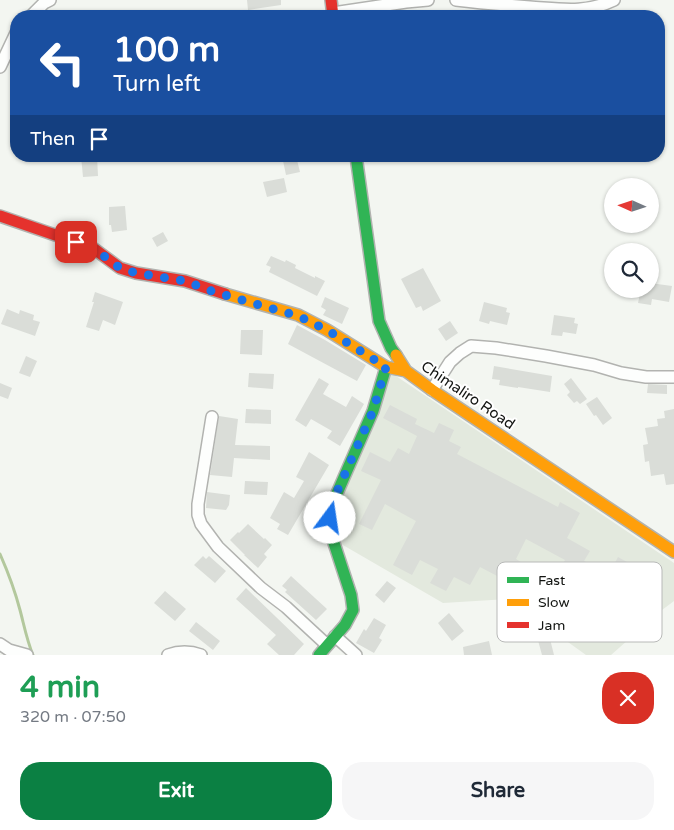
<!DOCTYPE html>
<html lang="en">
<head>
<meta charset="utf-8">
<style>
  :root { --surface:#fff; --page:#f6f6f7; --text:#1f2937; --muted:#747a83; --accent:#0b8043 }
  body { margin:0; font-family:"Varela Round",sans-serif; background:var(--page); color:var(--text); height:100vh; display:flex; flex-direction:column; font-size:19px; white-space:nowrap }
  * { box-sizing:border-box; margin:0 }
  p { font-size:16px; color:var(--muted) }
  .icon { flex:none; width:28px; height:28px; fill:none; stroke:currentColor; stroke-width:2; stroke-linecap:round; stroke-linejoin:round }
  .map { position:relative; height:655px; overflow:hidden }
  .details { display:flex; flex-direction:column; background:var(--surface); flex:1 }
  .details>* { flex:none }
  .guide { position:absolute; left:10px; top:10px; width:655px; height:152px; border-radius:20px; box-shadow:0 1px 4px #0004; background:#1a4fa0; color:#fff; overflow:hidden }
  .needle { width:32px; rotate:273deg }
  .tools { position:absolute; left:604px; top:178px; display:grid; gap:10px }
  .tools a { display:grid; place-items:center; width:55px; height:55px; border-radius:50%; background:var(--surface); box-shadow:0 1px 4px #0004; font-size:25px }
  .pin { position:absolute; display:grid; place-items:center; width:42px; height:42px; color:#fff; margin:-21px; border-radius:10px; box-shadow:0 2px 8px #0006 }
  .me { position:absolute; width:55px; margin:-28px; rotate:14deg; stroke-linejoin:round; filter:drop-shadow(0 0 4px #0008) }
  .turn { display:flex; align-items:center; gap:18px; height:105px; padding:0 20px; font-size:22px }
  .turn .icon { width:65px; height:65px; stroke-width:2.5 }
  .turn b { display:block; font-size:35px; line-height:42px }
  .then { display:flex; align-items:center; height:48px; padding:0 20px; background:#0003; gap:10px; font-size:19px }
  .round { display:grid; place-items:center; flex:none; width:52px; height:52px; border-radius:20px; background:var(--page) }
  .head { display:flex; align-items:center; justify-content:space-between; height:85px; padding:0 20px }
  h1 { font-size:30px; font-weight:700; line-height:38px; color:#1e9e55 }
  .cta { display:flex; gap:10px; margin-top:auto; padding:10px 20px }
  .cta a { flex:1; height:58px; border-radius:20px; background:var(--accent); color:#fff; font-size:20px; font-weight:700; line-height:58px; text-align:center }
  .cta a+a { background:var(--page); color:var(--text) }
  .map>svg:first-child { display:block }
  .built { fill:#e3e9de }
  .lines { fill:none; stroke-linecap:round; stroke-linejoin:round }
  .stream { stroke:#b3c89d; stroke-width:3 }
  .building { fill:#daddd8; fill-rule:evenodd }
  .street-casing { stroke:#b2b3b0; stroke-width:14 }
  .fast-casing { stroke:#b2b3b0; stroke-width:14 }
  .slow-casing { stroke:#b2b3b0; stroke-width:14 }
  .jam-casing { stroke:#b2b3b0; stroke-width:14 }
  .street { stroke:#fdfefd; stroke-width:11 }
  .fast { stroke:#30b455; stroke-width:11 }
  .slow { stroke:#ff9f0a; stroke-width:11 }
  .jam { stroke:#e5322d; stroke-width:11 }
  .route { stroke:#1a73e8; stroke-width:9; stroke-dasharray:0 16.2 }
  .labels { text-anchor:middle; stroke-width:4; stroke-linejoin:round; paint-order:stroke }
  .street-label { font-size:15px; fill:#131512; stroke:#fff }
  .key { fill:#fff; stroke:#b8b9b8; stroke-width:1 }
  .key-label { font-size:14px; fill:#131512 }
</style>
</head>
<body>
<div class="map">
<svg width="674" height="655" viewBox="0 0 674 655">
  <rect width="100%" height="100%" fill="#f3f6f1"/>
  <!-- built -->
  <path class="built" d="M390,372L674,563V601L662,610L611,655H586L508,599L443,603L336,541L333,504Z"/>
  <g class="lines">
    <!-- stream -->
    <path class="stream" d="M0,554C8,572 15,591 20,610C24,625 27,641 33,655"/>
  </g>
  <!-- building -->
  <path class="building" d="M247,0H281V5L248,10Z
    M81,156H97L98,176L83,177Z
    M282,156H296L300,172L286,175Z
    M284,178L287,192L267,197L263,182Z
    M125,206L127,230L112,232L111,225H109V207Z
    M163,232L168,241L157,247L152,238Z
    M271,256L285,262L286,260L296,265L295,268L315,278V276L325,281L317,296L269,272L271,267L266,265Z
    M423,268L441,301L423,311L421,306L416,308L401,279Z
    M650,283L672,286L669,302L652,299L651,305L638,303L641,289H650Z
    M95,292L123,302L115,325L103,320L99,331L86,327L94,302H92Z
    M325,297L349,308L342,324L323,315L326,310L321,307Z
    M484,302L507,308L506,312L510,313L507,325L490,321L489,324L479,321Z
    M7,309L19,314L20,310L34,315L33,320L40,322L35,336L1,324Z
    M554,315L575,318L574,323L578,324L576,334L563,332L562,336L551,335Z
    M450,321L458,333L446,341L438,329Z
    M297,325L325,340L366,365L357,381L288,344Z
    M241,330H263L262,355L240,354Z
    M26,356L37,361L30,377L19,373Z
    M494,366L552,376L550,392L518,387V388L499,385L500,380L492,379Z
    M249,373L274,374L273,389L248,387Z
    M319,378L329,384L323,394L346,407L352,396L364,404L340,446L327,438L332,431L311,419L306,427L295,420Z
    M571,378L587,399L580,404L577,401L574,403L567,395L570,392L564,384Z
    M0,383L12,388L8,399L0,396Z
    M648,384L667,385V394L647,393Z
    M597,397L612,418L603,425L596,415L594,416L586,404Z
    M390,405L417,419L415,424L434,433L439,423L454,430L449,441L461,447L457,454L558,507L560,502L580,513L567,538L590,551L584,561L609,574L618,557L634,566L628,577L634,580L628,591L644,599L648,594L662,605L655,614L652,611L644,622L632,614L634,611L615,601L606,619L610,622L603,634L598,631L594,638L586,633L584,636L577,631L578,628L564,620L562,623L558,621L545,626L540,612L545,602L521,589L518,593L499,583L501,578L480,567L470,585L454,577L446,591L430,583L438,569L420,560L412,575L393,565L416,521L385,504L372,530L359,524L381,480L361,471L370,452L390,462L398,448L409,454L417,436L383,418ZM526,539L565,560L552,585L521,569L524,564L516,559Z
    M246,409L271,410V424L245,423Z
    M674,409V484L666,485L664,474L651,476L649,461L645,462L643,445L648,444L645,428L658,426L657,419L665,418L664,411Z
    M219,416L238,419L235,445L270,446V460L234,458L232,477L210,475Z
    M309,452L329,465L288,535L277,529L280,524L270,518L284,492L294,498L304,481L296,477Z
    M245,481L268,482L267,495L244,494Z
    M207,492L230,495L229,505L226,510L206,508Z
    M248,524L264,539L265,538L272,545L264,554L267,557L258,568L244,555H245L230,540L238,532L239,533Z
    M203,556L206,559L209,556L226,571L215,583L194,565Z
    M291,576L327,609L316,620L285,592L287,590L282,586Z
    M387,581L396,588L384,603L375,595Z
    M246,588L304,644L294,655H279L267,644L276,635L236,599Z
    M165,591L186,609L175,621L154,603Z
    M449,613L464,631L452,641L438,623Z
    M374,618L386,625L379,638L382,640L374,653L356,643L364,629L366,631Z
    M196,622L220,641L213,650L189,631Z
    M548,631L554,655H542L536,633Z
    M489,641L492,655H464L463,647Z"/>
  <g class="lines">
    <!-- street casing -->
    <g class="street-casing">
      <path id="street" d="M456,0C481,3 505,5 530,7C560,9 585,14 614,0
        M333,13L406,2L428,0
        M31,16L44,3L50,0
        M0,67L16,33
        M432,390L450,362L460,353L471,346L496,348L546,356L594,365L621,373L646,377H674
        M212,417L198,504V515L201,524L218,547L261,588L286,607L327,645
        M335,636L356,655
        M0,644L9,650L27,655
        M168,655C179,651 190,651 201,655"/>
    </g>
    <!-- fast casing -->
    <g class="fast-casing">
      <path id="fast" d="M356,156L379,321L391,348L396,355
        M319,655L345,625L353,610L351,595L332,537L330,526L331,507L373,411L386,367"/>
    </g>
    <!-- slow casing -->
    <g class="slow-casing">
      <path id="slow" d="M225,294L298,315L327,330L386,367L406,371
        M396,355L406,371L432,390L674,552"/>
    </g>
    <!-- jam casing -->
    <g class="jam-casing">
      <path id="jam" d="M331,0L333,16
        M0,216L93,248L120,268L136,273L185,281L225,294"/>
    </g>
    <!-- street -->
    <use href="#street" class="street"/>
    <!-- fast -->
    <use href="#fast" class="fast"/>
    <!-- slow -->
    <use href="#slow" class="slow"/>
    <!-- jam -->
    <use href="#jam" class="jam"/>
  </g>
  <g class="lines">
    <!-- route -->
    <path class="route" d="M76,242L93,248L120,268L136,273L185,281L214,292L298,316L327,330L386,367L373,411L336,494L331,507L330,518"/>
  </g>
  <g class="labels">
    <!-- street labels -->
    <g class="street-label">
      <text transform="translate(468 395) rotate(34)" y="5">Chimaliro Road</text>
    </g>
  </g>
  <!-- legend -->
  <rect x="497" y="562" width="165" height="80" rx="8" class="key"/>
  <rect x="507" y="577" width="22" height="6" fill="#30b455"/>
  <rect x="507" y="599" width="22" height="7" fill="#ff9f0a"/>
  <rect x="507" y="622" width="22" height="6" fill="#e5322d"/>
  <g class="key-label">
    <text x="538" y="585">Fast</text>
    <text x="538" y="607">Slow</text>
    <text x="538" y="630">Jam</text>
  </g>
</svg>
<div class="tools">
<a><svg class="needle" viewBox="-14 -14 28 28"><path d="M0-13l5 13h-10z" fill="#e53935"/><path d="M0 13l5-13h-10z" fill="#747a83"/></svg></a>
<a><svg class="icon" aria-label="search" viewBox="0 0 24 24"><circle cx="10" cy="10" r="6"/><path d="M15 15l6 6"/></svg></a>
</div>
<div class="pin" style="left:76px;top:242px;background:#d93025"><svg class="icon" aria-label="arrive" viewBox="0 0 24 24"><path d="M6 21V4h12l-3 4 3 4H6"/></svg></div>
<svg class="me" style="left:330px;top:518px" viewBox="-20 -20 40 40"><circle r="19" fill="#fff"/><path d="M0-13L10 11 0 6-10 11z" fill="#1a73e8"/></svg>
<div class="guide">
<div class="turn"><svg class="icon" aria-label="left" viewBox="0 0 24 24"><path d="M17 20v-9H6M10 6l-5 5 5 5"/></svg><div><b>100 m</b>Turn left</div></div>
<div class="then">Then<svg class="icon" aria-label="arrive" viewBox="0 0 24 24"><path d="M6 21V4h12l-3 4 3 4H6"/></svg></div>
</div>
</div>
<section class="details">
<div class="head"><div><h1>4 min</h1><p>320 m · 07:50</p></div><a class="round" style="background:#d93025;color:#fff"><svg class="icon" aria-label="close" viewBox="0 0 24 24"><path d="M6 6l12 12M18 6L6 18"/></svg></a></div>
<div class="cta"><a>Exit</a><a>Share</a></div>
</section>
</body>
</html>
